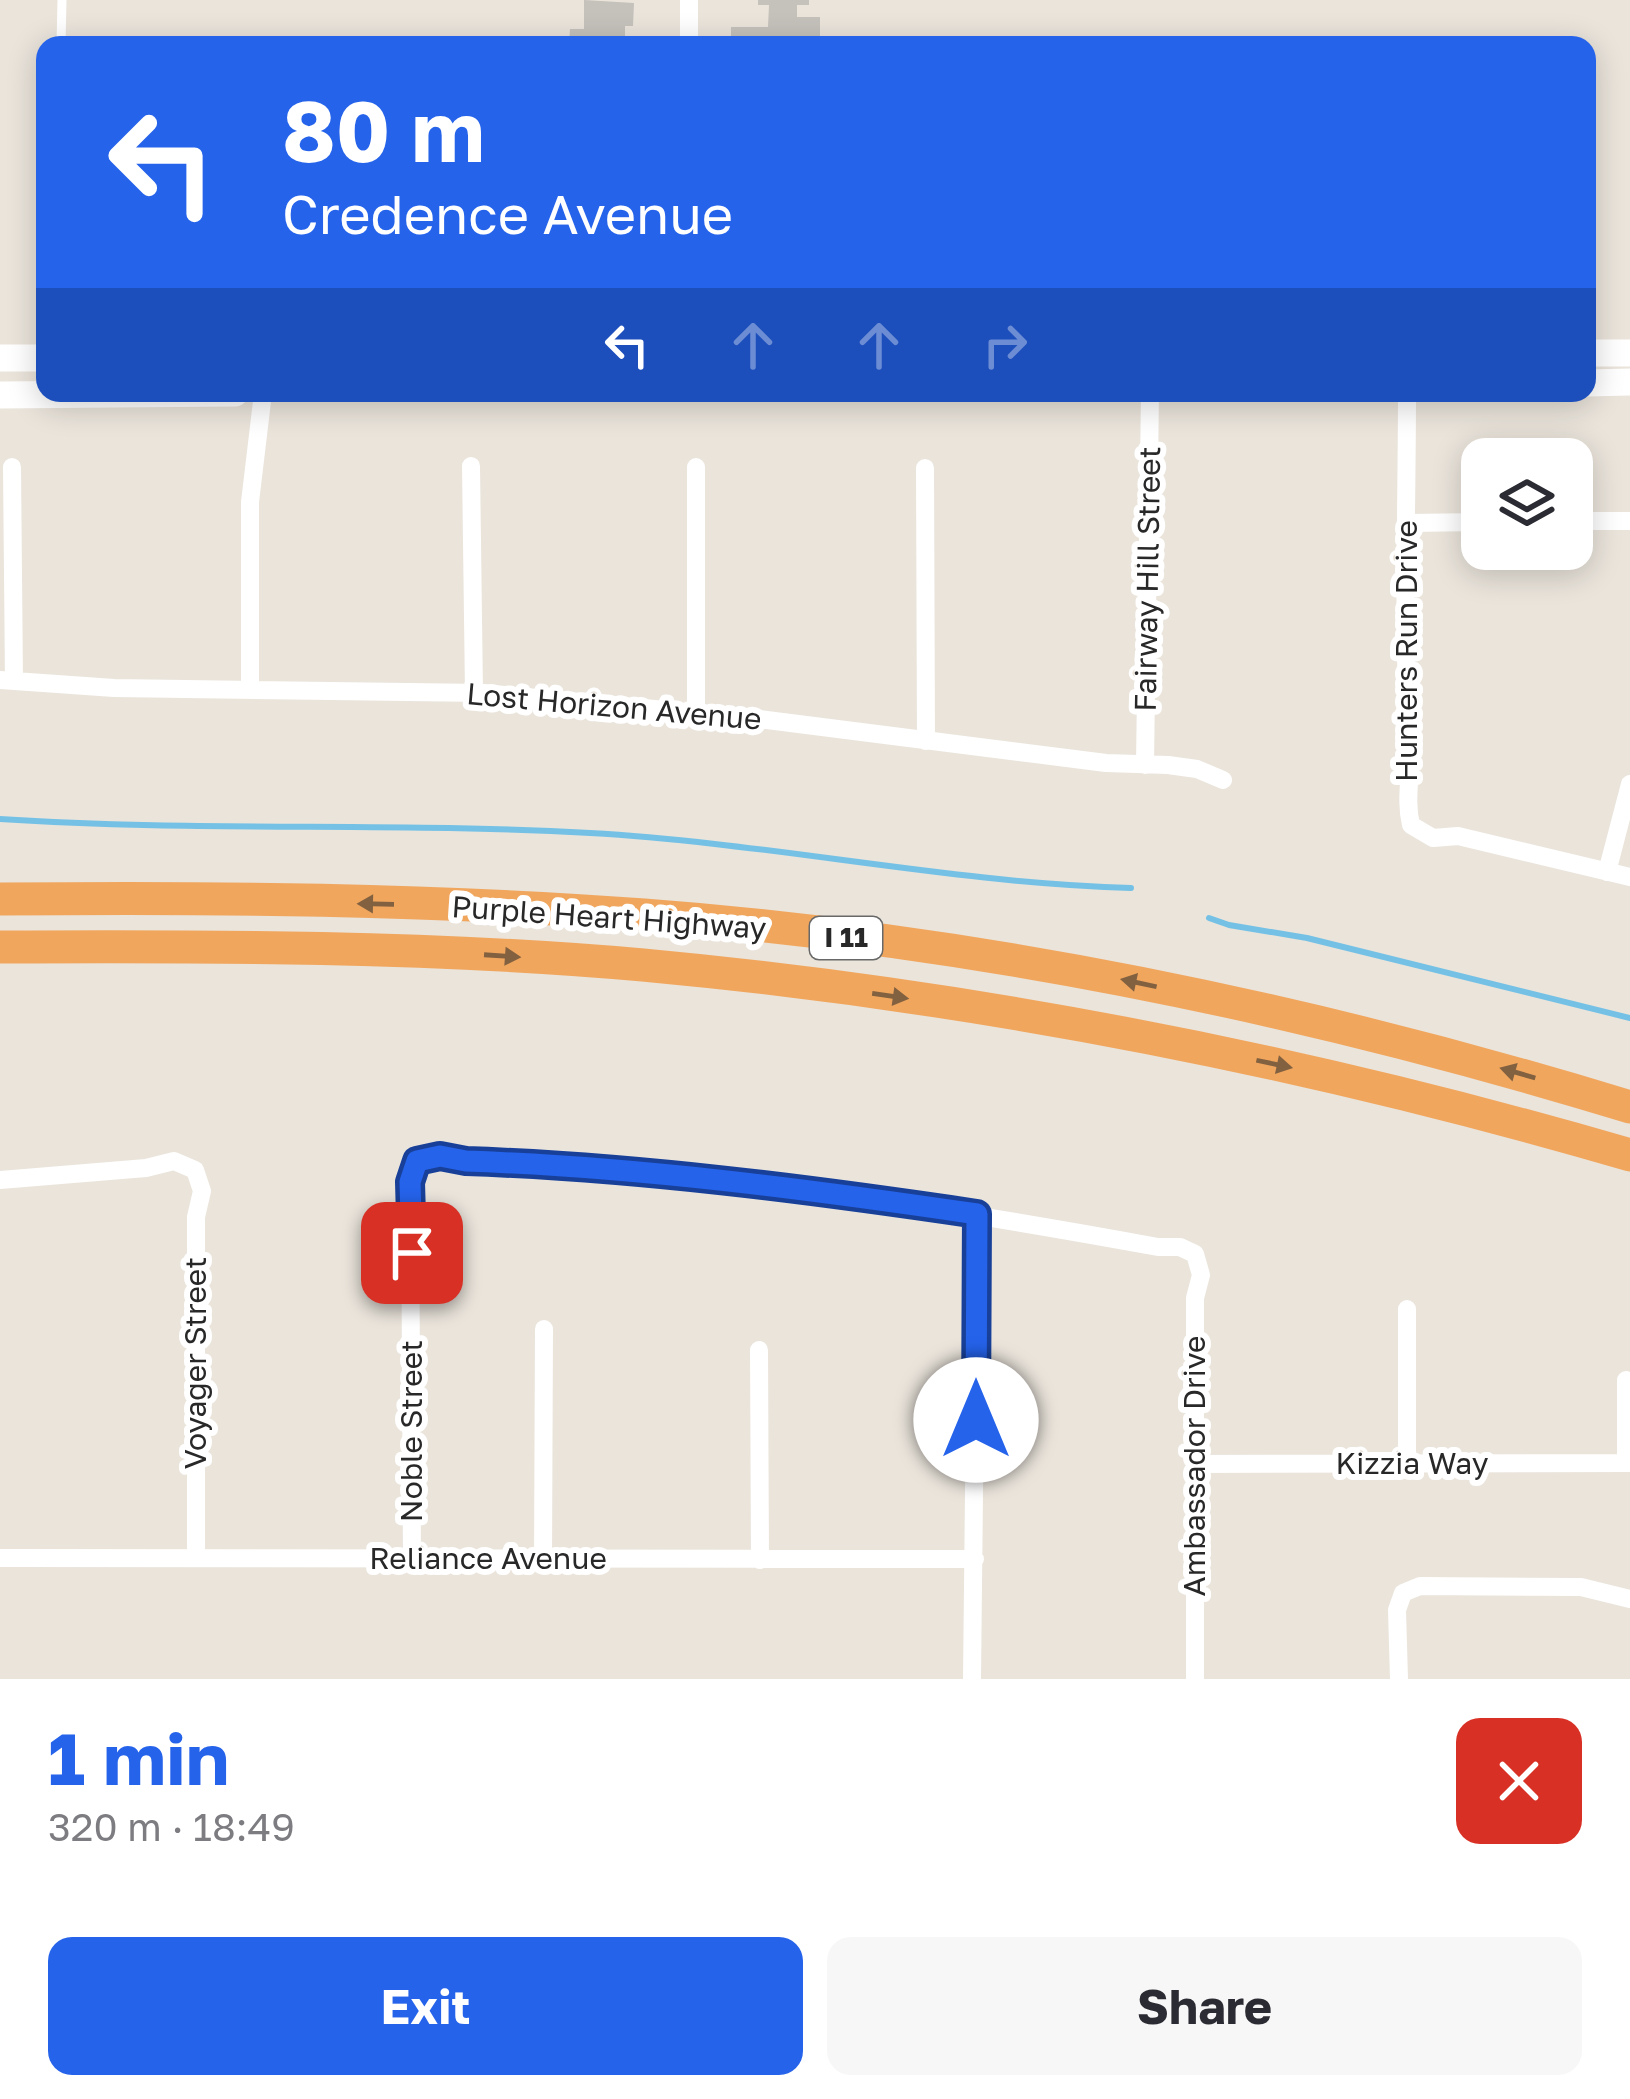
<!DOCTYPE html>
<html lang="en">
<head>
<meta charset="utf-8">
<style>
  :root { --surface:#fff; --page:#f7f7f7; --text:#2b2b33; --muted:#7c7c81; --accent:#2563eb }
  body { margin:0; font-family:"Golos Text",sans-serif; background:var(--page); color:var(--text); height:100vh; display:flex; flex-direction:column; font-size:45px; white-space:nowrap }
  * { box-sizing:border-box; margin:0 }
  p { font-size:39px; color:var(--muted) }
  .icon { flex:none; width:66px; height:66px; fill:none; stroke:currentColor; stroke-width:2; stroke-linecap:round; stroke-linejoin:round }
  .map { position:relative; height:1679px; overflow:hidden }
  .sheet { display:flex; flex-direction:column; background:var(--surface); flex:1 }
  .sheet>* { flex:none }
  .banner { position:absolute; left:36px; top:36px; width:1560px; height:366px; border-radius:24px; box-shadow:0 6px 30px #0003; background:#2563eb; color:#fff; overflow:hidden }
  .fabs { position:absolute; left:1461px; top:438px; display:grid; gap:24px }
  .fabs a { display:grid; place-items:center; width:132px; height:132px; border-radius:24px; background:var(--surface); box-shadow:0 6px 30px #0003; font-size:60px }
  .pin { position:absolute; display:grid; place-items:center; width:102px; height:102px; color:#fff; margin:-51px; border-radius:24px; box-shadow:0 6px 18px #0006 }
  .me { position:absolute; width:132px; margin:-66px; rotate:0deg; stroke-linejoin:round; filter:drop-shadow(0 0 9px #0008) }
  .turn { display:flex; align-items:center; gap:42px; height:252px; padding:0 48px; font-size:54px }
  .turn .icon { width:156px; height:156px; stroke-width:2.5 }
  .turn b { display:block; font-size:84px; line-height:102px }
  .lanes { display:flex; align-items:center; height:114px; padding:0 48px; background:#0003; justify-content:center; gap:60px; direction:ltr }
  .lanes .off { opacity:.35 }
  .round { display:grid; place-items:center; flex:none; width:126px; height:126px; border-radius:24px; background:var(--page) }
  .headline { display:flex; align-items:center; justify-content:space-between; height:204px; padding:0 48px }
  h1 { font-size:72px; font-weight:700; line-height:90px; color:var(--accent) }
  .primary-button { display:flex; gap:24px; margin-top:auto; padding:24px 48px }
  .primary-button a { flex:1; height:138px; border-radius:24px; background:var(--accent); color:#fff; font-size:48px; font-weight:700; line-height:138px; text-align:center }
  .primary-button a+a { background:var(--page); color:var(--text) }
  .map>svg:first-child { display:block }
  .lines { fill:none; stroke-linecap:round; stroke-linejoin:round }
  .stream { stroke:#75c1e5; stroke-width:6 }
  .building { fill:#c5c1bb }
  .lane { stroke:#fff; stroke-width:9 }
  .street { stroke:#fff; stroke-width:18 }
  .secondary { stroke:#fff; stroke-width:27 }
  .highway { stroke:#f1a65e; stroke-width:33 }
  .oneway { fill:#826140 }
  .route-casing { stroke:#184099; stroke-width:30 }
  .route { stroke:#2563eb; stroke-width:21 }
  .labels { text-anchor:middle; stroke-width:12; stroke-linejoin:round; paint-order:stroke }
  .shield { fill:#fff; stroke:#686868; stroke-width:3 }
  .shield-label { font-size:27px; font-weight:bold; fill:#282828 }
  .street-label { font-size:30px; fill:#282828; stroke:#fff }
</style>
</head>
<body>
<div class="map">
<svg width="1630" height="1679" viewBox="0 0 1630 1679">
  <rect width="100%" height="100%" fill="#eae4db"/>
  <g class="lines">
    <!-- stream -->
    <path class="stream" d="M0,819C196,832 393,822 590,833C771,843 949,883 1131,888
      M1209,918L1229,925L1307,938L1630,1018"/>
  </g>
  <!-- building -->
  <path class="building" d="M584,0L634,3L633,26H625V39L644,40V45H569L570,29H584Z
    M758,0H809V5H797V17H820V45H731V27H768L769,5H758Z"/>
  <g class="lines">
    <!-- lane -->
    <path class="lane" d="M61,45L62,0"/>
    <!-- street -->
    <path class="street" d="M689,0V45
      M1407,393C1407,512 1402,633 1410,753C1411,778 1405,800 1411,825L1433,838L1458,836L1630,877
      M471,466L474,693
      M12,467L14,681
      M696,467V713
      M925,468L926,741
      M1572,521H1630
      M1408,523L1482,522
      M0,680L114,688L484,693L751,718L1106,763L1168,765L1197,769L1223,780
      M250,690V502L263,393
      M1145,765L1150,393
      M1607,872L1630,784
      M0,1180L146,1168L174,1161L195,1170L202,1191L196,1217V1558
      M759,1350L760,1560
      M1626,1380V1463
      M1195,1464L1630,1463
      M1407,1464V1309
      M0,1558L975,1559
      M412,1559L410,1182L417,1161L440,1156L466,1161C699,1170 929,1205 1158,1247H1180L1195,1254L1201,1275L1195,1298V1679
      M543,1559L544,1329
      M972,1679L977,1214
      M1399,1679L1397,1610L1403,1593L1420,1586L1581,1587L1630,1599"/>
    <!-- secondary -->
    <path class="secondary" d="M1587,353H1630
      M0,358H45
      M1587,383L1630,382
      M0,395L235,393"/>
    <!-- highway -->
    <path class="highway" d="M0,899C214,897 430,899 644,915C978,940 1310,1009 1630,1107
      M0,947C214,946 430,946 643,965C977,996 1308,1061 1630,1155"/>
  </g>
  <!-- one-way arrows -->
  <defs><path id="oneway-solid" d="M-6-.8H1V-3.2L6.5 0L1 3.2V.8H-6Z" transform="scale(3)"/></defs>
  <g class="oneway">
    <use href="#oneway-solid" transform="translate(376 904) rotate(-179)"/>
    <use href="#oneway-solid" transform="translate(502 956) rotate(4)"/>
    <use href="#oneway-solid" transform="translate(1139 983) rotate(-168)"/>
    <use href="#oneway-solid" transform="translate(890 996) rotate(8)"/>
    <use href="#oneway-solid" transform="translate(1274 1064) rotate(12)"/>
    <use href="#oneway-solid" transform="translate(1518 1073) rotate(-164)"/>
  </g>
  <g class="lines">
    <!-- route casing -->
    <g class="route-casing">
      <path id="route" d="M412,1253L410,1182L417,1161L440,1156L466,1161C637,1167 807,1189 977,1214L976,1420"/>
    </g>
    <!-- route -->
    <use href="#route" class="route"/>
  </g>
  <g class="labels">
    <!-- shield labels -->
    <rect class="shield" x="810" y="917" width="72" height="42" rx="9"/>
    <g class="shield-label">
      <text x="846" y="947">I 11</text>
    </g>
    <!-- street labels -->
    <g class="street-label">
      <text transform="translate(1148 579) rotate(-89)" y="10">Fairway Hill Street</text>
      <text transform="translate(1407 651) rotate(-90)" y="10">Hunters Run Drive</text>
      <text transform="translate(614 707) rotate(5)" y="10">Lost Horizon Avenue</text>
      <text transform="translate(609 918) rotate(4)" y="10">Purple Heart Highway</text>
      <text transform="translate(196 1363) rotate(-90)" y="10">Voyager Street</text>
      <text transform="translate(412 1431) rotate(-90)" y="10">Noble Street</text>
      <text x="1412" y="1474">Kizzia Way</text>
      <text transform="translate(1195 1466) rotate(-90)" y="10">Ambassador Drive</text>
      <text x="488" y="1569">Reliance Avenue</text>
    </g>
  </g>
</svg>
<div class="fabs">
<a><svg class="icon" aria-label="layers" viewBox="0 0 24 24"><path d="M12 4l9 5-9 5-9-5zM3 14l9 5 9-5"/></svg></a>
</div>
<div class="pin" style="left:412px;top:1253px;background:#d93025"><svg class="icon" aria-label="arrive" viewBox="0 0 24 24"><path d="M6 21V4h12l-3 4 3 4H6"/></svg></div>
<svg class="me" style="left:976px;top:1420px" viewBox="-20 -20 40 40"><circle r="19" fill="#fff"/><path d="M0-13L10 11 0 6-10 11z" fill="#2563eb"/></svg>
<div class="banner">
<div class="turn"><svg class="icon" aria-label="left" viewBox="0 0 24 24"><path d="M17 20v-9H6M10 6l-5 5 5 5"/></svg><div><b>80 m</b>Credence Avenue</div></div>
<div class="lanes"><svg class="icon" aria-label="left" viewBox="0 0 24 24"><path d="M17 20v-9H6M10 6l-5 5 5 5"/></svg><svg class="icon off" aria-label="ahead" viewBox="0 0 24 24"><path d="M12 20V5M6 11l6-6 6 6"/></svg><svg class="icon off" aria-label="ahead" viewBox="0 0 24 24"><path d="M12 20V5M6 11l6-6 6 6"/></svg><svg class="icon off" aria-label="right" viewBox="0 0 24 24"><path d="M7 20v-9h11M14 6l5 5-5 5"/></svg></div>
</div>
</div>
<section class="sheet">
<div class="headline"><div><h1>1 min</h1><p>320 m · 18:49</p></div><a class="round" style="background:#d93025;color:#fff"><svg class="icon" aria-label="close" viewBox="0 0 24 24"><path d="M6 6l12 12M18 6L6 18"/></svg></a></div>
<div class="primary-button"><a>Exit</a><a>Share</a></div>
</section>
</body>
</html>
